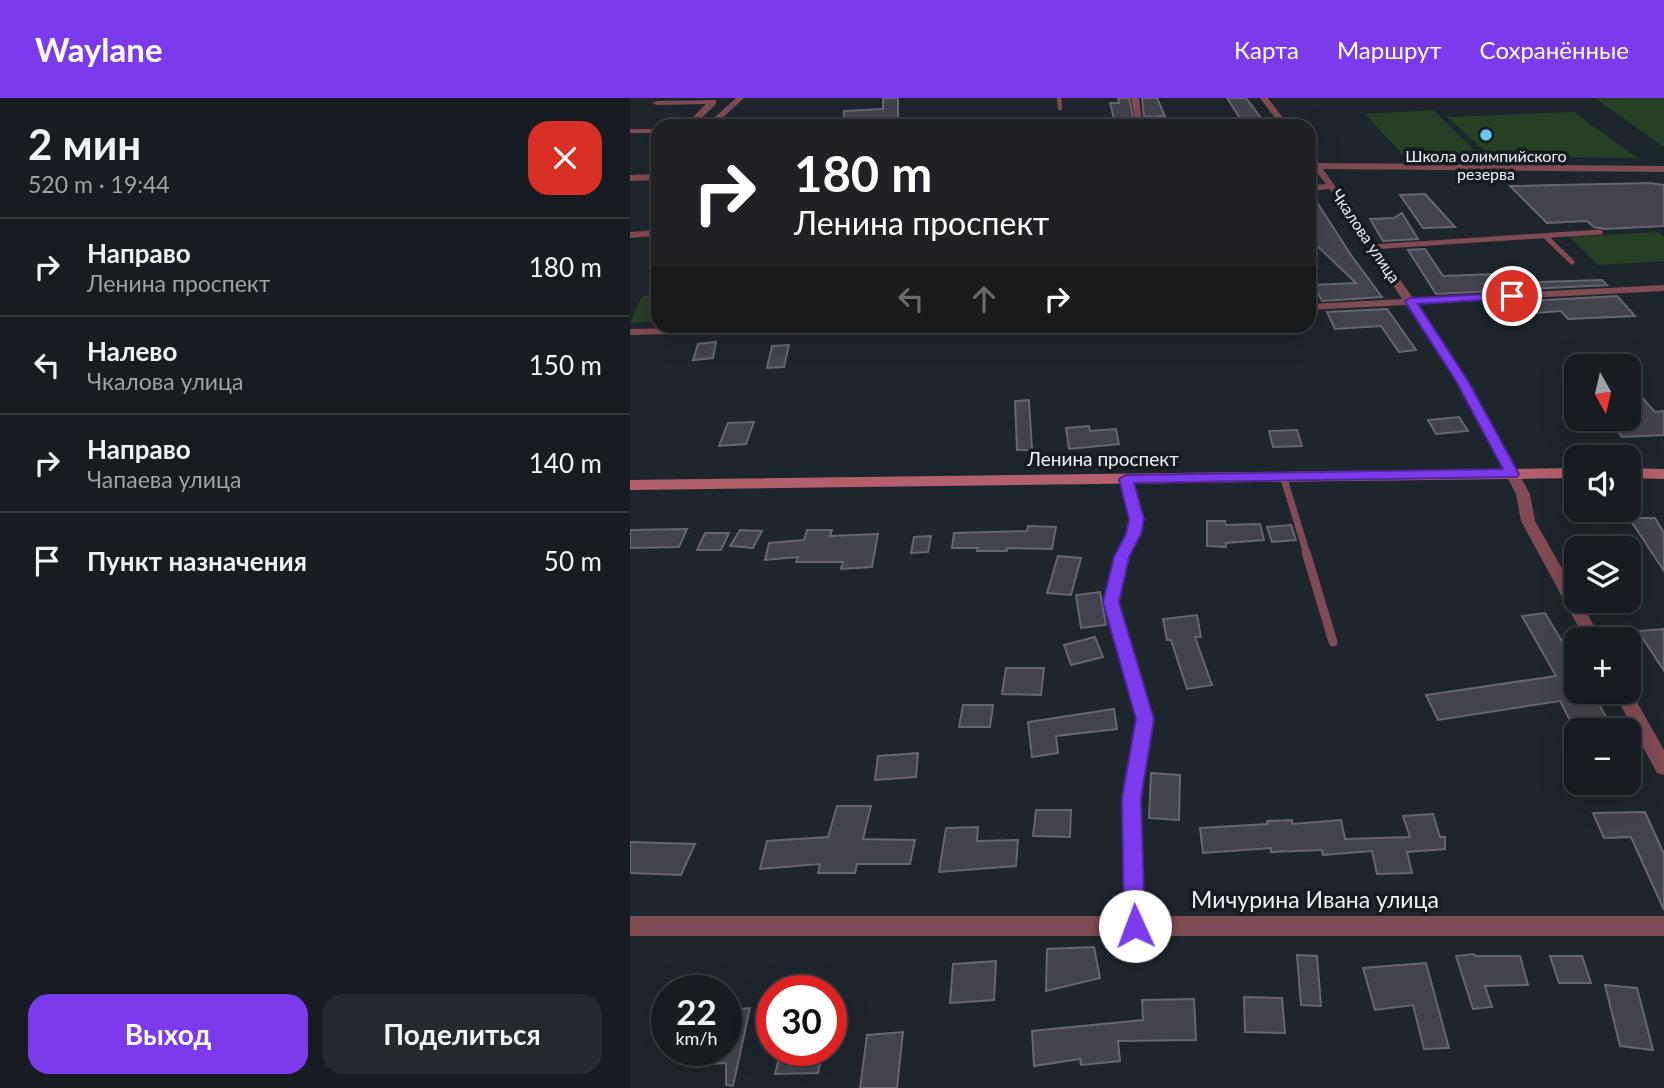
<!DOCTYPE html>
<html lang="ru">
<head>
<meta charset="utf-8">
<style>
  :root { --surface:#161c21; --page:#23292e; --text:#f1f3f6; --muted:#9ea1a5; --line:#353a3f; --accent:#7c3aed }
  body { margin:0; font-family:Lato,sans-serif; background:var(--page); color:var(--text); height:100vh; display:flex; flex-direction:column; font-size:26px; white-space:nowrap }
  * { box-sizing:border-box; margin:0 }
  p { font-size:23px; color:var(--muted) }
  .icon { flex:none; width:38px; height:38px; fill:none; stroke:currentColor; stroke-width:2; stroke-linecap:round; stroke-linejoin:round }
  .map { position:relative; flex:1; overflow:hidden }
  .side { display:flex; flex-direction:column; background:var(--surface); width:630px }
  .side>* { flex:none }
  .hud { position:absolute; left:21px; top:21px; width:665px; height:214px; border-radius:21px; box-shadow:0 7px 28px #0002,0 0 0 2px var(--line); background:#202124; color:#fff; overflow:hidden }
  .needle { width:46px; rotate:172deg }
  .tools { position:absolute; left:934px; top:256px; display:grid; gap:14px }
  .tools a { display:grid; place-items:center; width:77px; height:77px; border-radius:14px; background:var(--surface); box-shadow:0 7px 28px #0002,0 0 0 2px var(--line); font-size:35px }
  .speed { position:absolute; left:21px; top:877px; display:flex; gap:14px; font-size:35px; font-weight:700; text-align:center }
  .speed>* { display:grid; place-content:center; width:91px; height:91px; border-radius:50%; background:var(--surface); box-shadow:0 7px 28px #0002,0 0 0 2px var(--line); line-height:1 }
  .speed small { font-size:18px; font-weight:400 }
  .speed .limit { border:10px solid #d22; background:#fff; color:#111 }
  .pin { position:absolute; display:grid; place-items:center; width:60px; height:60px; color:#fff; margin:-30px; border:4px solid #fff; border-radius:50%; box-shadow:0 2px 7px #0007 }
  .me { position:absolute; width:77px; margin:-38px; rotate:358deg; stroke-linejoin:round; filter:drop-shadow(0 0 5px #0008) }
  .turn { display:flex; align-items:center; gap:24px; height:147px; padding:0 28px; font-size:32px }
  .turn .icon { width:91px; height:91px; stroke-width:2.5 }
  .turn b { display:block; font-size:49px; line-height:60px }
  .lanes { display:flex; align-items:center; height:66px; padding:0 28px; background:#0003; justify-content:center; gap:35px; direction:ltr }
  .lanes .off { opacity:.35 }
  .round { display:grid; place-items:center; flex:none; width:74px; height:74px; border-radius:21px; background:var(--page) }
  .summary { display:flex; align-items:center; justify-content:space-between; height:119px; padding:0 28px }
  h1 { font-size:42px; font-weight:700; line-height:52px }
  .button { display:flex; gap:14px; margin-top:auto; padding:14px 28px }
  .button a { flex:1; height:80px; border-radius:21px; background:var(--accent); color:#fff; font-size:28px; font-weight:700; line-height:80px; text-align:center }
  .button a+a { background:var(--page); color:var(--text) }
  ul { padding:0; list-style:none }
  li { display:flex; align-items:center; gap:21px; height:98px; padding:0 28px; border-top:2px solid var(--line) }
  li div { flex:1 }
  li b { display:block; font-size:26px }
  li em { font-style:normal }
  header { display:flex; align-items:center; gap:42px; box-sizing:border-box; height:98px; padding:0 35px; background:var(--accent); color:#fff }
  header strong { font-size:33px }
  nav { display:flex; gap:38px; margin-inline-start:auto; font-size:24px }
  main { display:flex; flex:1; min-height:0 }
  .map>svg:first-child { display:block }
  .green { fill:#254022 }
  .building { fill:#43434d; stroke:#666671; stroke-width:2 }
  .lines { fill:none; stroke-linecap:round; stroke-linejoin:round }
  .service-far3 { stroke:#804b52; stroke-width:4.5 }
  .service-far2 { stroke:#804b52; stroke-width:5 }
  .service-far1 { stroke:#804b52; stroke-width:7 }
  .service { stroke:#804b52; stroke-width:9 }
  .minor { fill:#804b52; fill-rule:evenodd }
  .secondary { fill:#b3606c; fill-rule:evenodd }
  .route { fill:#7c3aed; stroke:#51269a; stroke-width:2 }
  .poi-dot { fill:#68c4f0; stroke:#141c22; stroke-width:2.5 }
  .labels { text-anchor:middle; stroke-width:7; stroke-linejoin:round; paint-order:stroke }
  .far-poi-label { font-size:16px; fill:#ecf2f6; stroke:#141c22 }
  .far-street-label { font-size:16px; fill:#ecf2f6; stroke:#141c22 }
  .street-label { font-size:19px; fill:#ecf2f6; stroke:#141c22 }
  .near-street-label { font-size:23px; fill:#ecf2f6; stroke:#141c22 }
</style>
</head>
<body>
<header>
<strong>Waylane</strong>
<nav><a>Карта</a><a>Маршрут</a><a>Сохранённые</a></nav>
</header>
<main>
<section class="side">
<div class="summary"><div><h1>2 мин</h1><p>520 m · 19:44</p></div><a class="round" style="background:#d93025;color:#fff"><svg class="icon" aria-label="close" viewBox="0 0 24 24"><path d="M6 6l12 12M18 6L6 18"/></svg></a></div>
<ul>
<li><svg class="icon" aria-label="right" viewBox="0 0 24 24"><path d="M7 20v-9h11M14 6l5 5-5 5"/></svg><div><b>Направо</b><p>Ленина проспект</p></div><em>180 m</em></li>
<li><svg class="icon" aria-label="left" viewBox="0 0 24 24"><path d="M17 20v-9H6M10 6l-5 5 5 5"/></svg><div><b>Налево</b><p>Чкалова улица</p></div><em>150 m</em></li>
<li><svg class="icon" aria-label="right" viewBox="0 0 24 24"><path d="M7 20v-9h11M14 6l5 5-5 5"/></svg><div><b>Направо</b><p>Чапаева улица</p></div><em>140 m</em></li>
<li><svg class="icon" aria-label="arrive" viewBox="0 0 24 24"><path d="M6 21V4h12l-3 4 3 4H6"/></svg><div><b>Пункт назначения</b></div><em>50 m</em></li>
</ul>
<div class="button"><a>Выход</a><a>Поделиться</a></div>
</section>
<div class="map">
<svg width="1034" height="990" viewBox="0 0 1034 990">
  <rect width="100%" height="100%" fill="#1d262c"/>
  <!-- green -->
  <path class="green" d="M965,0H1034V49Z
    M803,12L848,56L775,59L735,16Z
    M944,14L1007,60L860,58L817,19Z
    M1028,134L1034,139V163L968,167L940,139Z
    M28,197V223L0,225L12,198Z"/>
  <!-- building -->
  <path class="building" d="M253,0H268V28H229L233,25L232,22L214,20V13L253,11Z
    M488,0H499L505,28H486L480,5H489Z
    M512,0H527L535,18L514,19Z
    M597,0H616L637,28H615Z
    M1020,85L1034,87V128L975,131L964,129L957,123L917,125L880,88Z
    M681,95L721,157L752,199L692,203L684,187L726,185L679,140Z
    M795,96L825,129L793,130L770,97Z
    M772,115L788,141L753,143L740,121L764,120Z
    M795,151L813,178L867,176L874,185L972,182L977,187L806,196L778,152Z
    M987,198L1005,218L938,221L931,213L890,216L881,204Z
    M757,211L786,252L769,254L751,228L705,231L697,214Z
    M86,244L83,260L63,262L68,246Z
    M159,247L154,269L137,270L142,248Z
    M999,285L1025,314L1034,313V337L992,339L979,321L999,320Z
    M399,302L402,352H387L385,303Z
    M829,319L838,333L806,336L798,322Z
    M124,324L116,346L89,348L98,325Z
    M459,328L460,333L486,331L489,346L439,351L436,330Z
    M667,332L672,348L643,349L639,333Z
    M999,420H1025L1034,435V473Z
    M577,423H595L596,427L630,426L634,442L596,445V449L577,448Z
    M661,427L666,442L642,444L637,429Z
    M398,428L426,429L422,451L377,450V453H347L348,450H322L324,435L397,433Z
    M57,431L49,449L0,450V432Z
    M110,432L132,433L123,450L100,448Z
    M177,432H202L200,438L248,436L242,469L211,471L213,464H166L168,459L135,462L139,445L174,442Z
    M75,435H99L91,452H67Z
    M301,438L298,454L281,455L284,439Z
    M428,458L451,460L441,497L417,495Z
    M470,494L476,527L451,530L446,497Z
    M915,515L947,568V601L965,599L976,619L947,622V636L930,603L808,622L796,597L926,578L892,518Z
    M567,517L571,539H565L582,587L557,591L541,542H537L533,521Z
    M1034,531V573L1008,533Z
    M465,539L473,559L441,567L434,547Z
    M376,570H414L411,597L372,596Z
    M333,607H363L360,629H329Z
    M484,611L487,631L426,638L428,655L402,659L398,624Z
    M288,655L286,679L245,682L248,658Z
    M521,675L550,677L549,722L519,720Z
    M207,708H241L233,741L285,742L280,766H227L225,775H188L190,766L130,771L137,743L198,739Z
    M406,712H441L440,739L403,738Z
    M1015,714L1034,756V812L1001,739L974,740L963,715Z
    M803,716L810,739H815V751L777,754L782,775L747,776L742,753L693,757L692,752L641,754V750L573,755L570,730L638,726L637,723L662,722V726L711,722L715,741L780,739L773,718Z
    M348,729L347,743L388,742L386,768L309,774L316,730Z
    M0,744L65,746L51,777L0,775Z
    M464,849L470,880L416,893L417,851Z
    M844,856L845,858H890L898,887L855,888L862,909L843,911L826,858Z
    M667,857L687,858L691,908L671,907Z
    M920,858H952L961,885H929Z
    M366,863L364,902L320,905L323,866Z
    M796,865L819,950L794,951L783,907L745,912L733,870Z
    M975,887L1007,890L1023,952L990,948Z
    M614,899L652,900L655,935L615,934Z
    M564,901L566,942L488,943L490,963L451,967L450,961L404,968L402,933L513,922L512,902Z
    M120,910L103,988L96,987V965L59,967L63,952H96V912Z
    M273,934L267,990H230L237,937Z
    M151,952H193L188,975L145,976Z"/>
  <g class="lines">
    <!-- service-far3 -->
    <path class="service-far3" d="M429,0L430,10"/>
    <!-- service-far2 -->
    <path class="service-far2" d="M915,138L942,164
      M741,149L970,134"/>
    <!-- service-far1 -->
    <path class="service-far1" d="M654,381L677,456"/>
    <!-- service -->
    <path class="service" d="M676,454L703,544"/>
    <!-- minor -->
    <path class="minor" d="M106,0H114L88,24L227,22L231,24L227,26L75,28Z
      M501,0H509L512,23L505,21Z
      M630,0H638L659,28H651Z
      M86,2V6L63,28H54L76,6L27,7L23,5L27,3Z
      M0,31H28V35H0Z
      M679,56L689,65L1034,68V74L693,71L783,200L1034,187V193L787,206L838,283L900,396L905,423L947,497V502H950L971,541H955L891,423L886,396L826,283L776,207L679,212V206L772,201L700,91L679,93V87L696,86L684,71L679,70Z
      M28,76V82L0,83V77Z
      M28,132V138L0,140V134Z
      M132,228H263L257,231L0,237V231Z
      M496,377L503,381L514,421L511,436L500,459L489,504L524,621L511,700L515,818H1034V838H0V818H494L491,700L506,621L473,504L484,459L497,436L500,421L489,381Z
      M999,590L1034,652V677L1027,675L983,593H999Z"/>
    <!-- secondary -->
    <path class="secondary" d="M947,370V380L0,392V382Z
      M999,370L1034,371V381L999,380Z"/>
  </g>
  <!-- route -->
  <path class="route" d="M882,195L886,196V200L788,206L838,283L889,376L887,379L504,385L514,421L511,436L499,459L489,504L524,621L511,700L515,828L512,835L505,838L497,835L494,828L492,700L506,621L473,504L484,459L496,436L499,421L489,381L496,377L873,371L826,283L775,203L780,200Z"/>
  <!-- markers -->
  <circle class="poi-dot" cx="856" cy="37" r="7"/>
  <g class="labels">
    <!-- far-poi labels -->
    <g class="far-poi-label">
      <text x="856" y="64">Школа олимпийского<tspan x="856" dy="18">резерва</tspan></text>
    </g>
    <!-- far-street labels -->
    <g class="far-street-label">
      <text transform="translate(736 138) rotate(56)" y="6">Чкалова улица</text>
    </g>
    <!-- street labels -->
    <g class="street-label">
      <text x="473" y="368">Ленина проспект</text>
    </g>
    <!-- near-street labels -->
    <g class="near-street-label">
      <text x="685" y="810">Мичурина Ивана улица</text>
    </g>
  </g>
</svg>
<div class="tools">
<a><svg class="needle" viewBox="-14 -14 28 28"><path d="M0-13l5 13h-10z" fill="#e53935"/><path d="M0 13l5-13h-10z" fill="#9ea1a5"/></svg></a>
<a><svg class="icon" aria-label="sound" viewBox="0 0 24 24"><path d="M4 9h4l5-4v14l-5-4H4zM17 9q2 3 0 6"/></svg></a>
<a><svg class="icon" aria-label="layers" viewBox="0 0 24 24"><path d="M12 4l9 5-9 5-9-5zM3 14l9 5 9-5"/></svg></a>
<a>+</a>
<a>−</a>
</div>
<div class="speed"><div>22<small>km/h</small></div><div class="limit">30</div></div>
<div class="pin" style="left:882px;top:198px;background:#d93025"><svg class="icon" aria-label="arrive" viewBox="0 0 24 24"><path d="M6 21V4h12l-3 4 3 4H6"/></svg></div>
<svg class="me" style="left:505px;top:828px" viewBox="-20 -20 40 40"><circle r="19" fill="#fff"/><path d="M0-13L10 11 0 6-10 11z" fill="#7c3aed"/></svg>
<div class="hud">
<div class="turn"><svg class="icon" aria-label="right" viewBox="0 0 24 24"><path d="M7 20v-9h11M14 6l5 5-5 5"/></svg><div><b>180 m</b>Ленина проспект</div></div>
<div class="lanes"><svg class="icon off" aria-label="left" viewBox="0 0 24 24"><path d="M17 20v-9H6M10 6l-5 5 5 5"/></svg><svg class="icon off" aria-label="ahead" viewBox="0 0 24 24"><path d="M12 20V5M6 11l6-6 6 6"/></svg><svg class="icon" aria-label="right" viewBox="0 0 24 24"><path d="M7 20v-9h11M14 6l5 5-5 5"/></svg></div>
</div>
</div>
</main>
</body>
</html>
